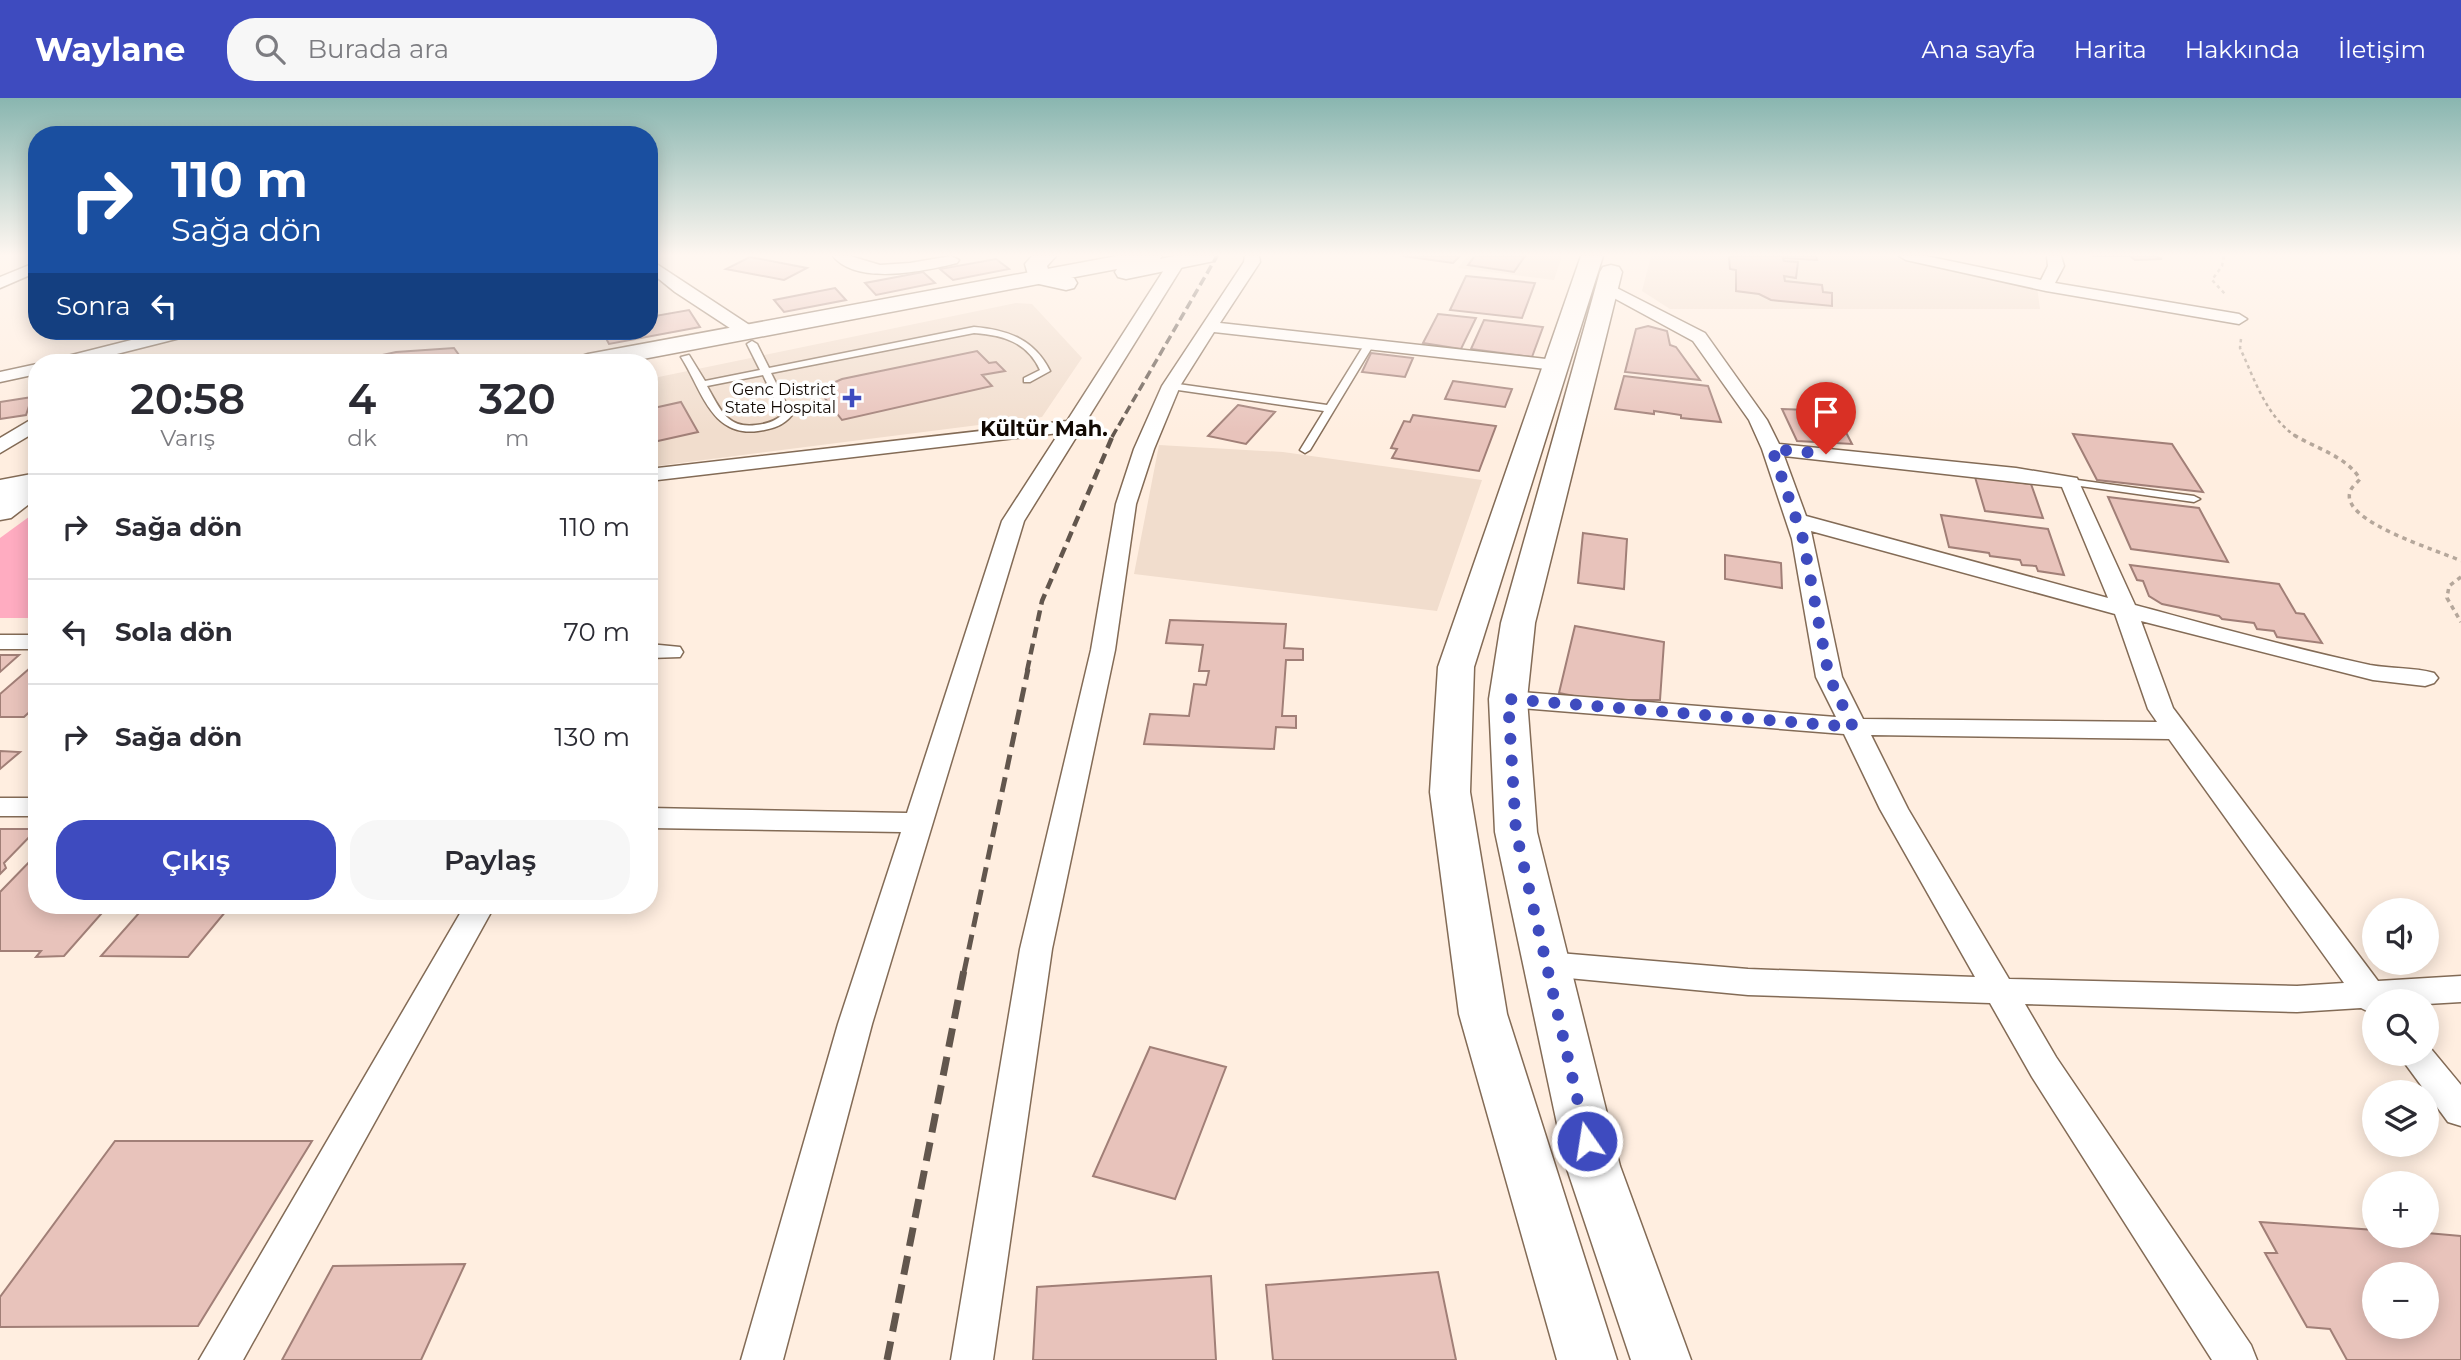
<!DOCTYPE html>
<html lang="tr">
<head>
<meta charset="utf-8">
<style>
  :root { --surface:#fff; --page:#f7f7f7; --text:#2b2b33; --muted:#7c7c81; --line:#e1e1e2; --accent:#3e4bbf }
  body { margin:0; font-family:Montserrat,sans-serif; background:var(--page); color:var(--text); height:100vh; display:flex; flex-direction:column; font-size:26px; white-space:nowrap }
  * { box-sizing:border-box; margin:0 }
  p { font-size:23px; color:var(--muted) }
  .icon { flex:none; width:38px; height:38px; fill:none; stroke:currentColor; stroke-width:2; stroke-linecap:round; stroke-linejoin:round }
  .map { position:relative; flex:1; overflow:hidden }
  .sheet { position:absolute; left:28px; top:256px; width:630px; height:560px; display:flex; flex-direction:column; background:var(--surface); border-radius:28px; box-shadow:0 4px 18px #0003 }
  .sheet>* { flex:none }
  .banner { position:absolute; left:28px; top:28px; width:630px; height:214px; border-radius:28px; box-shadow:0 4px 18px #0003; background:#1a4fa0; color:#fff; overflow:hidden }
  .buttons { position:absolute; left:2362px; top:800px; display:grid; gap:14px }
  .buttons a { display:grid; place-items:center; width:77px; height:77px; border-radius:50%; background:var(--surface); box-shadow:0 4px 18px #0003; font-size:35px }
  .pin { position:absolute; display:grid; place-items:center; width:60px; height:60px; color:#fff; margin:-72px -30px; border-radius:50% 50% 50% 0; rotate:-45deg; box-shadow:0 0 7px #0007 }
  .pin .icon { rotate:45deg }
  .me { position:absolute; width:77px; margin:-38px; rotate:347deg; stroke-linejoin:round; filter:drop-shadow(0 0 5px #0008) }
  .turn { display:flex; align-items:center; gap:24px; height:147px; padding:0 28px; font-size:32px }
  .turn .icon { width:91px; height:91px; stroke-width:2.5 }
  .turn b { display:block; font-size:49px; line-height:60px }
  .then { display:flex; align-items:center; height:66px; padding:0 28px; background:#0003; gap:14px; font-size:26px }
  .eta { display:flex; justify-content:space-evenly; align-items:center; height:119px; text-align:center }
  .eta b { font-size:42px; font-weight:600; line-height:49px }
  .button { display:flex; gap:14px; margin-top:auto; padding:14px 28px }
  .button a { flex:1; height:80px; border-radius:28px; background:var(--accent); color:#fff; font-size:28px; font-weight:600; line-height:80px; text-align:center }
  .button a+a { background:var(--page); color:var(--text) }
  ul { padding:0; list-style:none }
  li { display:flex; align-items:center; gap:21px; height:105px; padding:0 28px; border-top:2px solid var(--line) }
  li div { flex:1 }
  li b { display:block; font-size:26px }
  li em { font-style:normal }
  header { display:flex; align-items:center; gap:42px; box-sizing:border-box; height:98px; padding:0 35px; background:var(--accent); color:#fff }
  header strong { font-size:33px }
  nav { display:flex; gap:38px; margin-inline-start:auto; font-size:24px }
  .search { width:490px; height:63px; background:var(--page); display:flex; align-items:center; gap:18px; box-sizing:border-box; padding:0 24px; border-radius:28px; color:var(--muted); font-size:26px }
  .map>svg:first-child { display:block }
  .built { fill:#f1ddcd }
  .green { fill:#ffacc1 }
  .building { fill:#e8c3bb; stroke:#a17f77; stroke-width:2; fill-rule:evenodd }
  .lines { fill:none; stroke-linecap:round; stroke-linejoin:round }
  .lane-casing { stroke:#836b56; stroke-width:3 }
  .street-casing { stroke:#836b56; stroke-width:3 }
  .secondary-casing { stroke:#836b56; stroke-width:3 }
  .primary-casing { stroke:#836b56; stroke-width:3 }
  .path-far1 { stroke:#b5a79b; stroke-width:2.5; stroke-dasharray:3.5 3.5; stroke-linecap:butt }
  .path { stroke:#b5a79b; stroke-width:3.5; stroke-dasharray:4.5 4.5; stroke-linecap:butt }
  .lane { fill:#fff; fill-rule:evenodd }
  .street { fill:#fff; fill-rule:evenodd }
  .secondary { fill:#fff; fill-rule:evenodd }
  .primary { fill:#fff; fill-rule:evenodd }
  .rail-far3 { stroke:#62564d; stroke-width:3.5; stroke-dasharray:9 4.5; stroke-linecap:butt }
  .rail-far2 { stroke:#62564d; stroke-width:4.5; stroke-dasharray:11 6; stroke-linecap:butt }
  .rail-far1 { stroke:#62564d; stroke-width:5; stroke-dasharray:15 8; stroke-linecap:butt }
  .rail { stroke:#62564d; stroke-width:7; stroke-dasharray:19 10; stroke-linecap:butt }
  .route { stroke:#3e4bbf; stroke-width:12; stroke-dasharray:0 21.6 }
  .poi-dot { fill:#3e4bbf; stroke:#fff; stroke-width:2.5 }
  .labels { text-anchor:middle; stroke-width:7; stroke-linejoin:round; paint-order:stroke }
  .far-poi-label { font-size:16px; fill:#120903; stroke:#fff; text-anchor:end }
  .far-district-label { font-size:21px; font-weight:bold; fill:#120903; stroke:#fff }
</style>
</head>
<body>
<header>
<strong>Waylane</strong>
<div class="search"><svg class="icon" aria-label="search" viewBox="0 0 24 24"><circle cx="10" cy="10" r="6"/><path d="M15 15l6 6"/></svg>Burada ara</div>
<nav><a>Ana sayfa</a><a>Harita</a><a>Hakkında</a><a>İletişim</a></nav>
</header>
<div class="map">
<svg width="2461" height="1262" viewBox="0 0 2461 1262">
  <rect width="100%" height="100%" fill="#ffeee0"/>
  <!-- built -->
  <path class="built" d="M1467,158H1562L1554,182L1458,170Z
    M1651,158H1887L2037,189L2040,211H1670L1642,193Z
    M1016,205L1032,206L1082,260L1042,319L649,369V281Z
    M1159,347L1283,354L1482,382L1437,513L1134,476Z"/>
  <!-- green -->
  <path class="green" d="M37,413V520H0V440Z"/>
  <!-- building -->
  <path class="building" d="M1403,158H1460L1453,165Z
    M1475,158H1525L1514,174L1468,167Z
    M1734,158H1816L1817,162L1783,160L1784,163L1798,164L1796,180L1784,178L1785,183L1822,187L1823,194L1832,195V208L1771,202L1759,196L1736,193V172L1730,171L1729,159Z
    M2092,158H2156L2162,161L2135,162L2130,158Z
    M750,159L807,170L784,182L726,171Z
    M996,161L1009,171L953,182L940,171Z
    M923,174L935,185L876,197L865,185Z
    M1466,178L1535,185L1522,220L1450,212Z
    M835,190L846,202L784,214L774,202Z
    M689,212L700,229L609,246L602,233H649V219Z
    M1438,216L1476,220L1461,251L1423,245Z
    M1484,222L1543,229L1532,259L1471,251Z
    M1648,228L1667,233L1670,247L1676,249L1700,282L1625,274L1636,231Z
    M454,250L464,264H382V257L396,254Z
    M977,253L989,265L996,264L1005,273L982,277L992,288L842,322L824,299L836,295L832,292L833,285L842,281Z
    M1371,255L1413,260L1405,279L1362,274Z
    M1624,278L1708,288L1721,324L1681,320V317L1654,313V316L1615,311Z
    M1453,283L1512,291L1505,309L1445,301Z
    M32,299L26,317L0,321V304Z
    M681,304L698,334L649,345V311Z
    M1238,307L1275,314L1246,346L1208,338Z
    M1782,311L1835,313L1852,346L1797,343Z
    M1413,317L1496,328L1479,373L1392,360L1397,351L1391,350L1404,323L1410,324Z
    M2073,336L2172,346L2203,394L2097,382Z
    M1975,379L2031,386L2043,420L1985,413Z
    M2108,399L2199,410L2228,464L2131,451Z
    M1941,417L2048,431L2064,477L2038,473L2036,468L2022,467L2020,462L1990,458L1989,455L1949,449Z
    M1583,435L1627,441L1624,491L1578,485Z
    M1725,457L1781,465L1782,490L1725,481Z
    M2130,467L2279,486L2296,515L2304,516L2322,545L2277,539L2274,533L2257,531L2254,525L2222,521L2219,518L2162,506L2149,498L2143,483L2137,482Z
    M1170,522L1286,526L1284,550L1303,551V562H1286L1282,618H1296V630L1276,629L1274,651L1144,646L1150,616L1189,618L1194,586L1206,587L1209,573H1199L1203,547L1166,545Z
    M1575,528L1664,544L1660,602H1594L1559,595Z
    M0,557H19L0,574Z
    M37,564V607L24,619H0V596Z
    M0,653L20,654L0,671Z
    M0,731H37L4,765L6,770L0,776Z
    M37,756V807H109L64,858L36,859L41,853H0V794Z
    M146,807H231L188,859L101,858Z
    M1150,949L1226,969L1175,1101L1093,1078Z
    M115,1043H312L198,1228L0,1229V1199Z
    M2260,1124L2375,1132V1138L2427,1135L2461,1138V1262H2347L2330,1231L2307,1229L2265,1155H2277ZM2375,1176H2427V1228H2375Z
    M465,1166L421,1262H282L333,1168Z
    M1438,1174L1456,1262H1273L1266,1187Z
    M1211,1178L1216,1262H1033L1037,1189Z"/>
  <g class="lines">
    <!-- lane casing -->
    <g class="lane-casing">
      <path id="lane" d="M974,229C1008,232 1034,241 1050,273L1030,284H1024V280L1040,272C1027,244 1003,237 974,235L771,275L792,317C783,328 772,331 758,333C711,339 702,292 681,259L689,257L705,283L760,272L747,246L752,243L757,246L769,270ZM763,277L782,317C774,324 766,326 756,327C727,331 720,311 707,288Z
        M1366,244L1374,246L1310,352L1305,355L1300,352L1324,313L1171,291L1166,288L1171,285L1327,307Z
        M2070,381L2194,398L2200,401L2194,404L2066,386L2065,384Z"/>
    </g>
    <!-- street casing -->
    <g class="street-casing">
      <path id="street" d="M833,158H850L880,167L910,165L951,158L959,162L957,165C925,173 857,188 833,158Z
        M1245,158H1259L1260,164L1220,225L1555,262L1564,267L1555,272L1214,234L1180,288L1154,351L1136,406L1115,552L1052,851L993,1262H951L1020,851L1091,552L1116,406L1134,351L1162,288L1244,164Z
        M1899,158H1926L2041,182L2048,168L2047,158H2061L2064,168L2055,185L2239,216L2247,221L2239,226L2046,193L1906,162Z
        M1177,159L1185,164L1024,423L872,926L783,1262H741L838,926L901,734L649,730V710L907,715L1002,423L1059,335L649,383V371L1067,323L1169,164Z
        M649,161L754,230L756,234L754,238H742L675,194L649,173Z
        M37,164V174L0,190V179Z
        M1607,185L1705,235L1767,322L1779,346L2016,370L2077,380L2135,507C2213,528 2291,550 2370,567C2391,571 2413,569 2434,575L2438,580L2434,585L2425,588L2373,582L2141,523L2173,610L2378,883L2461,878V904L2427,906V903H2375V917L2361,910L2297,914L2025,906L2056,959L2251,1247L2257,1262H2212L2032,979L1990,905L1748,897L1547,878L1536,875L1531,866L1536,857L1547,854L1748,871L1975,879L1880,711L1844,636L1508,609L1499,607L1495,601L1499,595L1508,593L1836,619L1816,579L1792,441L1762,351L1749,322L1693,243L1601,193L1599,190L1601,187ZM1784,358L2062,389L2108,500L1806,418ZM1811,433L2115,516L2148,611L2157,624L1863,621L1842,579ZM1871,637L2169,641L2344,885L2297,888L2009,881L1908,711Z
        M167,233H194L192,237L85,264H57L60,260Z
        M37,266V276L0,284V274Z
        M37,318V333L0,355V340Z
        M0,537H37V551H0Z
        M649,546L680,549L683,554L680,559L649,560Z
        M0,700H37V718H0Z
        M465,807H495L243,1262H199Z
        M2427,946L2461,987V1028L2448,1024L2398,956H2427Z"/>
    </g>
    <!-- secondary casing -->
    <g class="secondary-casing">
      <path id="secondary" d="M1032,158H1056L1047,168L1049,174L1074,180L1077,185L1074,190L1066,192L1030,184L1025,166Z
        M37,377V400L11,420L0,422V399L26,380Z"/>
    </g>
    <!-- primary casing -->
    <g class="primary-casing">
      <path id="primary" d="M1117,158H1162L1160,161L1174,158H1217L1214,163L1126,181L1118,179L1115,174L1117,171L627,264H575L579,259L588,256Z
        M1581,158H1603L1474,569L1470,694L1507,916L1617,1262H1557L1459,916L1430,694L1438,569Z
        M1611,167L1619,169L1622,174L1535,525L1527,601L1537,734L1620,1068L1691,1262H1631L1566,1068L1495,734L1489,601L1501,525L1600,174L1603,169Z
        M37,375V393L0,400V382Z"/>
    </g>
    <!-- path-far1 -->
    <path class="path-far1" d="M2224,158L2222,168L2212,182L2225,196
      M2241,241L2240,250C2255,282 2266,319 2297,339"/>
    <!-- path -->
    <path class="path" d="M2294,337C2317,351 2346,358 2360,381C2357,385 2351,389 2350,394C2340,424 2441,453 2461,463
      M2461,479L2449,488L2447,500L2461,524"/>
    <!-- lane -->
    <use href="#lane" class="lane"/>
    <!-- street -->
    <use href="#street" class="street"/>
    <!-- secondary -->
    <use href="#secondary" class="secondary"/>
    <!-- primary -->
    <use href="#primary" class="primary"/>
    <!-- rail-far3 -->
    <path class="rail-far3" d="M1112,339L1217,158"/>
    <!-- rail-far2 -->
    <path class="rail-far2" d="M1027,573L1042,503L1113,337"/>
    <!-- rail-far1 -->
    <path class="rail-far1" d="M964,874L1028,571"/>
    <!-- rail -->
    <path class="rail" d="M887,1262L964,872"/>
  </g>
  <!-- sky -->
  <linearGradient id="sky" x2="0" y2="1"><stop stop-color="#89b6b0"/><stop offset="0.47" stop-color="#fff7f1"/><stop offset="1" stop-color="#fff7f1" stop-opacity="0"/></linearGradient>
  <rect width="2461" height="334" fill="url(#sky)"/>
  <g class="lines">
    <!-- route -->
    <path class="route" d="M1587,1043L1516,734L1508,601L1853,629L1829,579L1803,441L1772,351L1826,356"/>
  </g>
  <!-- markers -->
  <path class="poi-dot" d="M848.5 289.5h7v7h7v7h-7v7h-7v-7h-7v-7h7z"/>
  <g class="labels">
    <!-- far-poi labels -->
    <g class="far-poi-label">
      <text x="836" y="297">Genc District<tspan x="836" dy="18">State Hospital</tspan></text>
    </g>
    <!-- far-district labels -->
    <g class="far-district-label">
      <text x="1044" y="338">Kültür Mah.</text>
    </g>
  </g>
</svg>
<div class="buttons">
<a><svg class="icon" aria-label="sound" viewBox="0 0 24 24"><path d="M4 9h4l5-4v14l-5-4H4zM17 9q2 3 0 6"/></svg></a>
<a><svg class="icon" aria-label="search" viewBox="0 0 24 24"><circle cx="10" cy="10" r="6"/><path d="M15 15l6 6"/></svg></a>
<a><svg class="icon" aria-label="layers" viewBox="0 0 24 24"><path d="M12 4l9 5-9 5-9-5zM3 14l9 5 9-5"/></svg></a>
<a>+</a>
<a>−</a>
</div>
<div class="pin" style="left:1826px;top:356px;background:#d93025"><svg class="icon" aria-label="arrive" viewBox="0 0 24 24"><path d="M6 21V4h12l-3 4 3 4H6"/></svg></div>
<svg class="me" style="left:1587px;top:1043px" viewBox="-20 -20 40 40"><circle r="17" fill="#3e4bbf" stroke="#fff" stroke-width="3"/><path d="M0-11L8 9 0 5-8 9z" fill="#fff"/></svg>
<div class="banner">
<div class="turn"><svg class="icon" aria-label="right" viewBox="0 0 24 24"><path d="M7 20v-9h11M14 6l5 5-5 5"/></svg><div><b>110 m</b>Sağa dön</div></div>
<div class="then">Sonra<svg class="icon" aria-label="left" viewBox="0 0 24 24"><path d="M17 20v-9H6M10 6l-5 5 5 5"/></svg></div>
</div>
<section class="sheet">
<div class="eta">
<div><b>20:58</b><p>Varış</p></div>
<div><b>4</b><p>dk</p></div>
<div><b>320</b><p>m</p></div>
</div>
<ul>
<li><svg class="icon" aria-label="right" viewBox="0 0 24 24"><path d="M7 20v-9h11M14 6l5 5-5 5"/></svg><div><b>Sağa dön</b></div><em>110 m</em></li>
<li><svg class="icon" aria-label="left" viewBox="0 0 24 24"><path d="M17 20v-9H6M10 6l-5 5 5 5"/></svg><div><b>Sola dön</b></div><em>70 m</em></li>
<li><svg class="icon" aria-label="right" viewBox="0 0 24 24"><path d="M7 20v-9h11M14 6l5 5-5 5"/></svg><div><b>Sağa dön</b></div><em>130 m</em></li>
</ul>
<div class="button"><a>Çıkış</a><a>Paylaş</a></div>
</section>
</div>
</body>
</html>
